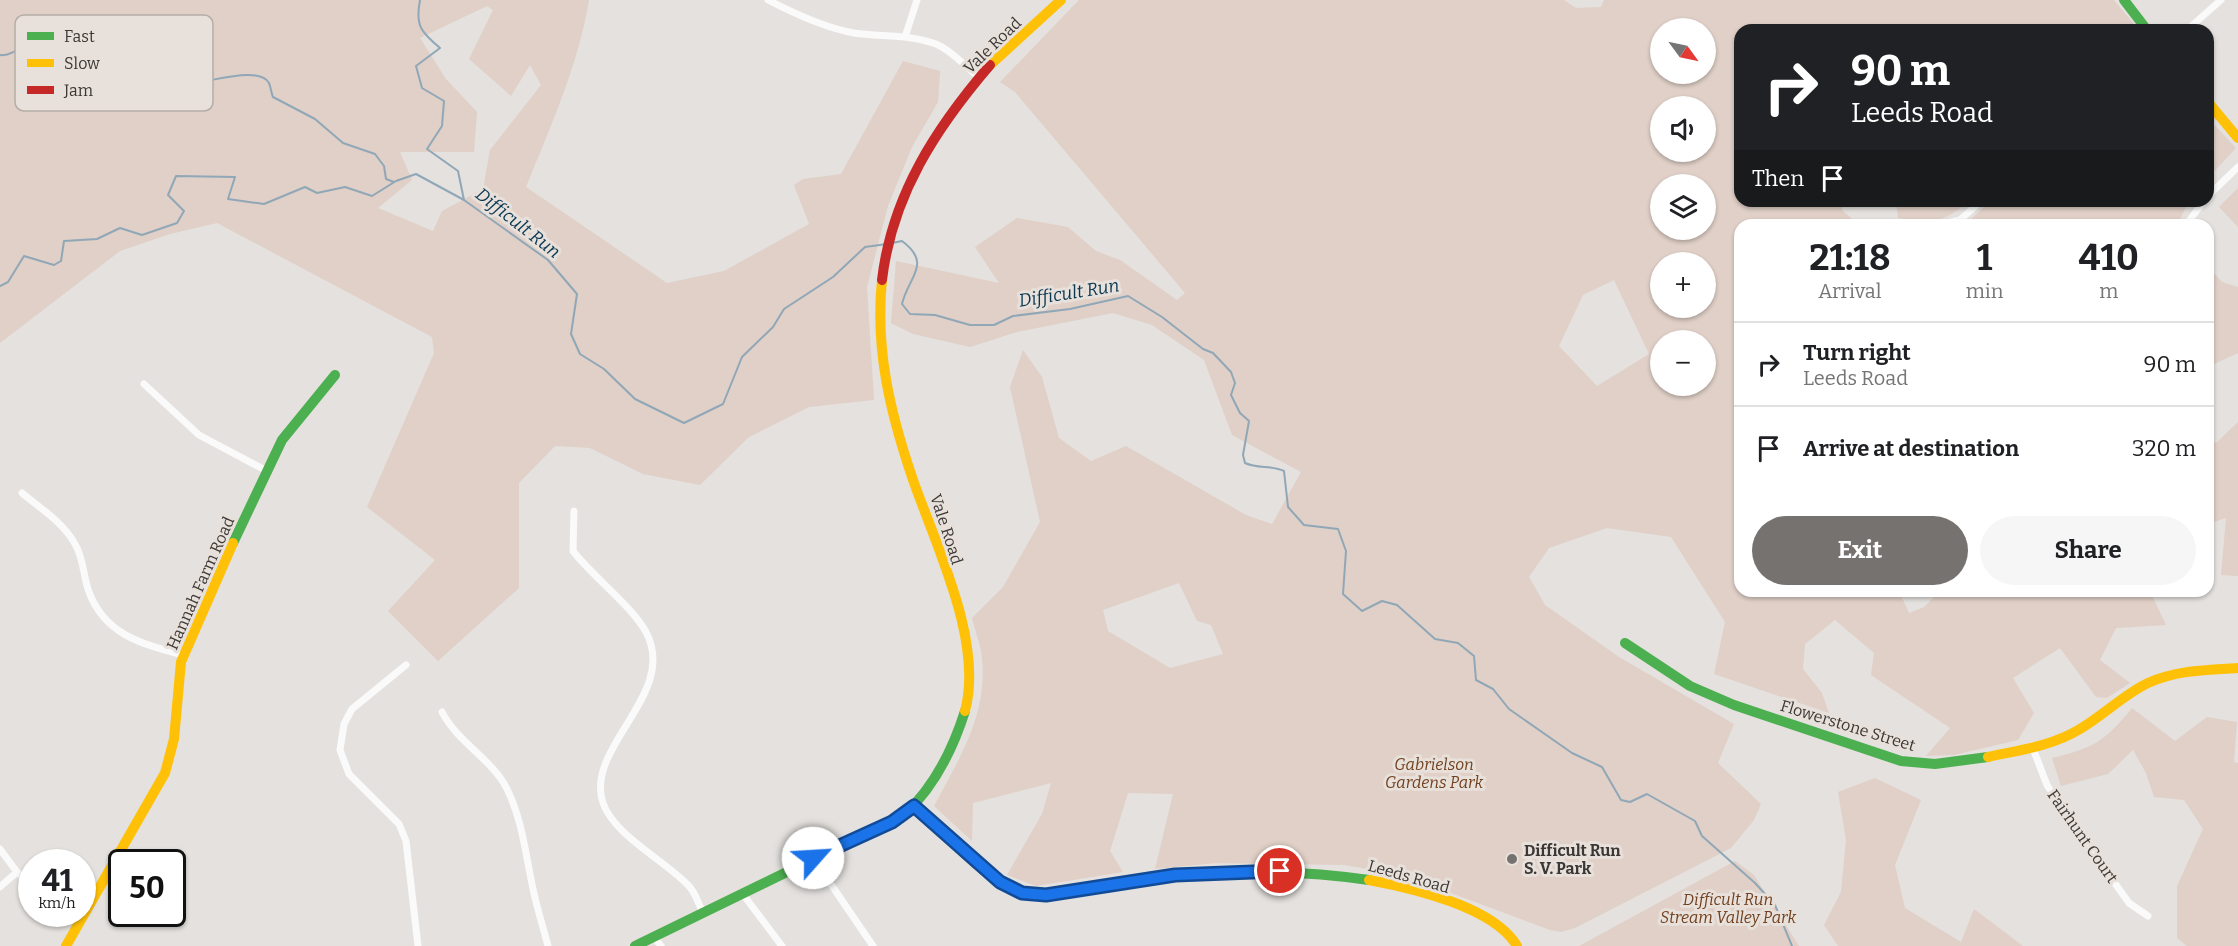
<!DOCTYPE html>
<html lang="en">
<head>
<meta charset="utf-8">
<style>
  :root { --surface:#fff; --page:#f6f6f6; --text:#202124; --muted:#757577; --line:#e0e0e0; --accent:#767270 }
  body { margin:0; font-family:Bitter,serif; background:var(--page); color:var(--text); height:100vh; display:flex; flex-direction:column; font-size:22px; white-space:nowrap }
  * { box-sizing:border-box; margin:0 }
  p { font-size:20px; color:var(--muted) }
  .icon { flex:none; width:33px; height:33px; fill:none; stroke:currentColor; stroke-width:2; stroke-linecap:round; stroke-linejoin:round }
  .map { position:relative; flex:1; overflow:hidden }
  .details { position:absolute; left:1734px; top:219px; width:480px; height:378px; display:flex; flex-direction:column; background:var(--surface); border-radius:18px; box-shadow:0 2px 4px #0004 }
  .details>* { flex:none }
  .guide { position:absolute; left:1734px; top:24px; width:480px; height:183px; border-radius:18px; box-shadow:0 2px 4px #0004; background:#202124; color:#fff; overflow:hidden }
  .needle { width:39px; rotate:123deg }
  .tools { position:absolute; left:1650px; top:18px; display:grid; gap:12px }
  .tools a { display:grid; place-items:center; width:66px; height:66px; border-radius:50%; background:var(--surface); box-shadow:0 2px 4px #0004; font-size:30px }
  .speed { position:absolute; left:18px; top:849px; display:flex; gap:12px; font-size:30px; font-weight:700; text-align:center }
  .speed>* { display:grid; place-content:center; width:78px; height:78px; border-radius:50%; background:var(--surface); box-shadow:0 2px 4px #0004; line-height:1 }
  .speed small { font-size:15px; font-weight:400 }
  .speed .limit { border:3px solid #111; border-radius:9px; background:#fff; color:#111 }
  .pin { position:absolute; display:grid; place-items:center; width:51px; height:51px; color:#fff; margin:-26px; border:3px solid #fff; border-radius:50%; box-shadow:0 2px 6px #0007 }
  .me { position:absolute; width:66px; margin:-33px; rotate:64deg; stroke-linejoin:round; filter:drop-shadow(0 0 4px #0008) }
  .turn { display:flex; align-items:center; gap:21px; height:126px; padding:0 18px; font-size:27px }
  .turn .icon { width:78px; height:78px; stroke-width:2.5 }
  .turn b { display:block; font-size:42px; line-height:51px }
  .then { display:flex; align-items:center; height:57px; padding:0 18px; background:#0003; gap:12px; font-size:22px }
  .eta { display:flex; justify-content:space-evenly; align-items:center; height:102px; text-align:center }
  .eta b { font-size:36px; font-weight:700; line-height:42px }
  .button { display:flex; gap:12px; margin-top:auto; padding:12px 18px }
  .button a { flex:1; height:69px; border-radius:36px; background:var(--accent); color:#fff; font-size:24px; font-weight:700; line-height:69px; text-align:center }
  .button a+a { background:var(--page); color:var(--text) }
  ul { padding:0; list-style:none }
  li { display:flex; align-items:center; gap:18px; height:84px; padding:0 18px; border-top:2px solid var(--line) }
  li div { flex:1 }
  li b { display:block; font-size:22px }
  li em { font-style:normal }
  .map>svg:first-child { display:block }
  .green { fill:#e0d0c7; fill-rule:evenodd }
  .lines { fill:none; stroke-linecap:round; stroke-linejoin:round }
  .stream { stroke:#90a7b7; stroke-width:2 }
  .street { stroke:#fbfafa; stroke-width:7 }
  .fast { stroke:#4caf50; stroke-width:10 }
  .slow { stroke:#ffc107; stroke-width:10 }
  .jam { stroke:#c62828; stroke-width:10 }
  .route-casing { stroke:#114b97; stroke-width:15 }
  .route { stroke:#1a73e8; stroke-width:10 }
  .poi-dot { fill:#767270; stroke:#e8e0da; stroke-width:2 }
  .labels { text-anchor:middle; stroke-width:6; stroke-linejoin:round; paint-order:stroke }
  .street-label { font-size:16px; fill:#3a3735; stroke:#e8e0da }
  .park-label { font-size:16px; font-style:italic; fill:#72411f; stroke:#e8e0da }
  .poi-label { font-size:16px; font-weight:bold; fill:#3a3735; stroke:#e8e0da; text-anchor:start }
  .water-label { font-size:18px; font-style:italic; fill:#0a3852; stroke:#e8e0da }
  .key { fill:#e8e0da; stroke:#b4ada8; stroke-width:1.5 }
  .key-label { font-size:16px; fill:#3a3735 }
</style>
</head>
<body>
<div class="map">
<svg width="2238" height="946" viewBox="0 0 2238 946">
  <rect width="100%" height="100%" fill="#e4e1de"/>
  <!-- green -->
  <path class="green" d="M0,0H589C578,66 551,125 526,187L667,283L724,271L809,224L794,185L803,179L841,174L903,61L940,71L938,102L912,147L888,206L867,287L874,400L809,407L749,437L700,485L643,474L590,448L555,446L519,483V588L438,661L388,611L435,560L367,507L434,353L432,337L217,223L170,234L120,251L0,343ZM487,6L493,10L469,59L511,96L530,65L541,85L490,150L483,189L442,211L433,231L378,208L412,180L400,152H474L477,112L446,79L420,38Z
    M1079,0H1564L1576,8L1601,7L1604,0H2114L2139,30H1740V201H1843L1842,210L1859,225H1740V591H1859L1858,594L1899,591L1909,613L1924,607L1937,594L1933,591H2150L2166,625L2116,628L2100,660L2130,683L2107,698L2096,697L2060,648L2013,678L2034,713L2018,740L1954,755L1926,756L1950,728L1871,675L1874,653L1835,620L1805,644L1803,669L1822,693L1829,713L1714,674L1725,622L1671,537L1607,528L1549,548L1529,577L1545,605L1619,657L1734,724L1718,763L1761,804L1754,820L1731,848L1575,928L1561,932L1550,930L1424,883L1385,872L1344,865L1216,863L1155,869L1173,794L1128,793L1110,851L1123,872L1036,886L1007,875L1042,814L1051,783L973,803L972,841L934,806C959,759 988,714 982,658C981,645 975,631 972,618L1003,587L1040,522L1010,387L1023,350L1042,377L1059,438L1091,461L1126,446L1246,515L1272,524L1301,472L1232,435L1204,360L1152,325L1113,313L1017,332L970,347L913,334L891,323L896,261L999,283L975,247L1017,218L1068,227L1096,251L1120,260L1177,300L1185,293L1015,92L1000,82ZM1660,28H1706V74H1660ZM1706,106V152H1660V106ZM1706,184V230H1660V184ZM1660,262H1706V308H1660ZM1614,280L1649,354L1597,386L1559,346L1583,295ZM1660,340H1706V386H1660ZM1179,583L1197,621L1211,625L1223,654L1170,668L1108,631L1103,610Z
    M2208,118L2236,148L2208,178Z
    M2238,188V227L2219,207Z
    M1896,201H1969C1943,223 1931,224 1898,218Z
    M1990,201H2189L2177,225H1965Z
    M2208,266L2222,282L2238,287V353L2214,364L2208,381Z
    M2238,422V576L2221,575L2226,518L2208,524V435L2216,443Z
    M2132,708L2175,741L2207,717L2237,722L2234,762L2238,763V946H2187L2177,938V886L2203,829L2184,800L2154,797L2146,773L2133,750L2108,774L2061,786L2052,758C2094,748 2105,741 2132,708Z
    M1875,778L1921,800L1895,865L1905,908L1961,942L1974,909L2023,946H1838L1824,925L1841,892L1846,840L1838,792Z
    M1735,861L1754,875L1799,946H1579Z"/>
  <g class="lines">
    <!-- stream -->
    <path class="stream" d="M420,0C415,26 421,32 440,48L416,66L422,88L444,101L442,126L427,149L458,171L464,200L548,260L577,294L571,334L580,354L604,369L635,399L684,423L723,404L742,357L773,327L784,309L833,277L865,247L887,244
      M0,55C17,57 27,36 45,35L76,56L161,61L185,72L198,82C214,81 260,66 269,83C271,87 271,93 273,97L315,119L343,143L375,154L384,166L386,179L394,182
      M892,243L902,241C933,264 908,277 902,304L910,314L935,315L970,325H994L1013,316L1070,309L1128,296L1162,317L1203,349L1213,353L1231,372L1235,383L1231,395L1240,413L1249,421L1243,455L1245,463C1258,469 1271,465 1284,471L1288,507L1304,525L1338,529L1346,551L1343,594L1362,611L1382,601L1397,605L1435,639L1458,643L1474,656L1476,680L1493,689L1509,709L1572,753L1602,767L1621,800L1630,802L1647,794L1695,821L1702,836L1755,883L1775,905L1792,946
      M0,286L8,282L24,256L54,265L61,261L64,241L97,239L120,228L142,235L177,223L184,211L168,195L176,176L235,177L228,199L264,204L305,187L317,193L345,187L372,196L396,181L416,174L464,200"/>
    <!-- street -->
    <path class="street" d="M768,0C793,13 825,28 854,33C881,37 909,34 936,44C953,51 965,67 979,77
      M2187,30L2221,0
      M905,37L917,0
      M2208,196L2238,167
      M1946,223L1960,220L1981,201
      M2186,225L2204,201
      M144,384L199,435L267,471
      M22,493C40,508 64,523 75,544C84,559 83,576 89,592C105,635 142,644 183,655
      M574,511L573,551C593,577 631,605 646,632C679,694 584,747 603,803C614,835 664,860 688,885C696,893 698,903 703,913
      M406,665L352,709L344,724L340,750L349,774L399,824L406,841L418,946
      M442,712C458,743 492,759 507,789C521,817 525,849 531,879C535,902 542,923 548,946
      M2032,746L2047,785L2064,812L2129,903L2148,916
      M0,849L17,872L32,885
      M813,858L873,946
      M0,887L17,872
      M742,893L782,946
      M654,937L661,946"/>
    <!-- fast -->
    <path class="fast" d="M2124,0L2147,30
      M233,543L282,440L335,375
      M1625,643L1690,686L1734,705L1901,761L1935,764L1988,757
      M1132,880C1211,871 1289,868 1369,880
      M635,946L904,815C933,788 953,749 965,711"/>
    <!-- slow -->
    <path class="slow" d="M990,65L1061,0
      M2208,102L2238,138
      M882,280C875,349 890,412 912,477C935,544 984,641 965,711
      M1988,757C2020,750 2052,746 2080,729C2104,715 2123,695 2148,683C2177,670 2207,670 2238,668
      M1369,880C1412,888 1494,907 1517,946
      M66,946L165,773L174,739L181,662L233,543"/>
    <!-- jam -->
    <path class="jam" d="M882,280C892,195 936,128 990,65
      M914,806C948,833 990,891 1036,895C1068,897 1100,885 1132,880"/>
  </g>
  <g class="lines">
    <!-- route casing -->
    <g class="route-casing">
      <path id="route" d="M813,858L892,822L914,806L1000,882L1022,893L1046,895L1175,875L1280,871"/>
    </g>
    <!-- route -->
    <use href="#route" class="route"/>
  </g>
  <!-- markers -->
  <circle class="poi-dot" cx="1512" cy="859" r="6"/>
  <g class="labels">
    <!-- street labels -->
    <g class="street-label">
      <text transform="translate(992 45) rotate(-44)" y="6">Vale Road</text>
      <text transform="translate(947 529) rotate(72)" y="6">Vale Road</text>
      <text transform="translate(200 583) rotate(-66)" y="6">Hannah Farm Road</text>
      <text transform="translate(1848 725) rotate(17)" y="6">Flowerstone Street</text>
      <text transform="translate(2083 836) rotate(55)" y="6">Fairhunt Court</text>
      <text transform="translate(1409 876) rotate(16)" y="6">Leeds Road</text>
    </g>
    <!-- park labels -->
    <g class="park-label">
      <text x="1434" y="770">Gabrielson<tspan x="1434" dy="18">Gardens Park</tspan></text>
      <text x="1728" y="905">Difficult Run<tspan x="1728" dy="18">Stream Valley Park</tspan></text>
    </g>
    <!-- poi labels -->
    <g class="poi-label">
      <text x="1524" y="856">Difficult Run<tspan x="1524" dy="18">S. V. Park</tspan></text>
    </g>
    <!-- water labels -->
    <g class="water-label">
      <text transform="translate(518 223) rotate(38)" y="6">Difficult Run</text>
      <text transform="translate(1069 293) rotate(-9)" y="6">Difficult Run</text>
    </g>
  </g>
  <!-- legend -->
  <rect x="15" y="15" width="198" height="96" rx="9" class="key"/>
  <rect x="27" y="32" width="27" height="8" fill="#4caf50"/>
  <rect x="27" y="59" width="27" height="8" fill="#ffc107"/>
  <rect x="27" y="86" width="27" height="8" fill="#c62828"/>
  <g class="key-label">
    <text x="64" y="42">Fast</text>
    <text x="64" y="69">Slow</text>
    <text x="64" y="96">Jam</text>
  </g>
</svg>
<div class="tools">
<a><svg class="needle" viewBox="-14 -14 28 28"><path d="M0-13l5 13h-10z" fill="#e53935"/><path d="M0 13l5-13h-10z" fill="#757577"/></svg></a>
<a><svg class="icon" aria-label="sound" viewBox="0 0 24 24"><path d="M4 9h4l5-4v14l-5-4H4zM17 9q2 3 0 6"/></svg></a>
<a><svg class="icon" aria-label="layers" viewBox="0 0 24 24"><path d="M12 4l9 5-9 5-9-5zM3 14l9 5 9-5"/></svg></a>
<a>+</a>
<a>−</a>
</div>
<div class="speed"><div>41<small>km/h</small></div><div class="limit">50</div></div>
<div class="pin" style="left:1280px;top:871px;background:#d93025"><svg class="icon" aria-label="arrive" viewBox="0 0 24 24"><path d="M6 21V4h12l-3 4 3 4H6"/></svg></div>
<svg class="me" style="left:813px;top:858px" viewBox="-20 -20 40 40"><circle r="19" fill="#fff"/><path d="M0-13L10 11 0 6-10 11z" fill="#1a73e8"/></svg>
<div class="guide">
<div class="turn"><svg class="icon" aria-label="right" viewBox="0 0 24 24"><path d="M7 20v-9h11M14 6l5 5-5 5"/></svg><div><b>90 m</b>Leeds Road</div></div>
<div class="then">Then<svg class="icon" aria-label="arrive" viewBox="0 0 24 24"><path d="M6 21V4h12l-3 4 3 4H6"/></svg></div>
</div>
<section class="details">
<div class="eta">
<div><b>21:18</b><p>Arrival</p></div>
<div><b>1</b><p>min</p></div>
<div><b>410</b><p>m</p></div>
</div>
<ul>
<li><svg class="icon" aria-label="right" viewBox="0 0 24 24"><path d="M7 20v-9h11M14 6l5 5-5 5"/></svg><div><b>Turn right</b><p>Leeds Road</p></div><em>90 m</em></li>
<li><svg class="icon" aria-label="arrive" viewBox="0 0 24 24"><path d="M6 21V4h12l-3 4 3 4H6"/></svg><div><b>Arrive at destination</b></div><em>320 m</em></li>
</ul>
<div class="button"><a>Exit</a><a>Share</a></div>
</section>
</div>
</body>
</html>
